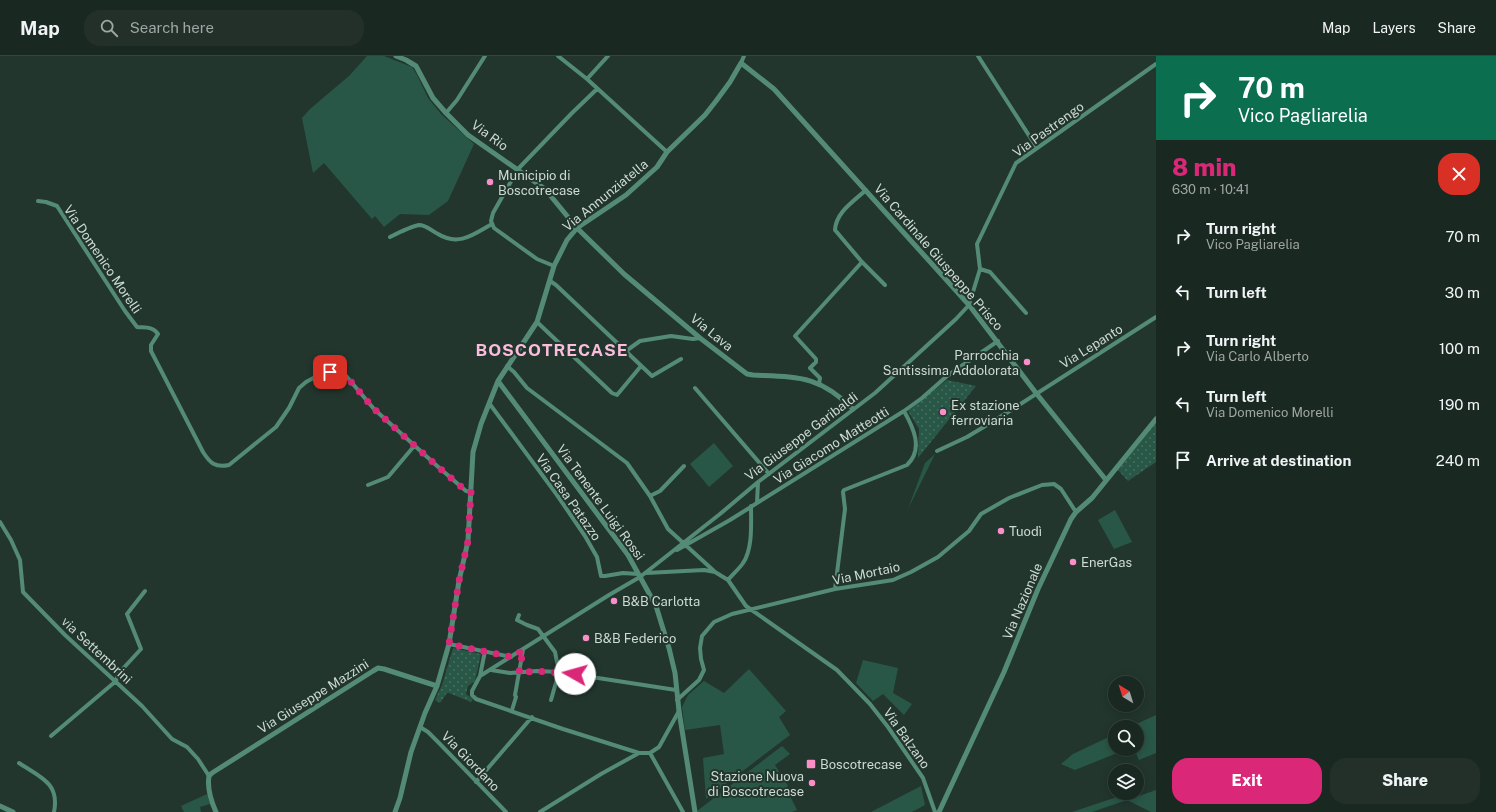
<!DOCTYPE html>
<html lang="en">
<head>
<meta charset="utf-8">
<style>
  :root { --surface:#1a2822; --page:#23302a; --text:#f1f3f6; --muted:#9fa6a5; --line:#384440; --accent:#db2777 }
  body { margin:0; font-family:"Public Sans",sans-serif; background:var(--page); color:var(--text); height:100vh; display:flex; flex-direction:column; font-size:15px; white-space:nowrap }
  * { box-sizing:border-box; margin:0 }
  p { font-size:13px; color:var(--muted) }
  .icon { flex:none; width:22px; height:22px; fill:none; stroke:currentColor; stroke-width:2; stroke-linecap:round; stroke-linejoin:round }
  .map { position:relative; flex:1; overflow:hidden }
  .side { display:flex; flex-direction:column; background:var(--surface); width:340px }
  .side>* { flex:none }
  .hud { background:#0b6e4f; color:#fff; overflow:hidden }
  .needle { width:26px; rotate:322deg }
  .tools { position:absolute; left:1108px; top:620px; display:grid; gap:8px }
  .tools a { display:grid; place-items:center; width:36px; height:36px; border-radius:50%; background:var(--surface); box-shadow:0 2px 10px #0003,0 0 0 1px var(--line); font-size:20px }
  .pin { position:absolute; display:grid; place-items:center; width:34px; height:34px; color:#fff; margin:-17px; border-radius:8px; box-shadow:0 2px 6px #0006 }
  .me { position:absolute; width:44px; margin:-22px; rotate:277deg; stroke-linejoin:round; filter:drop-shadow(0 0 3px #0008) }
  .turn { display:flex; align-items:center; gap:14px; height:84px; padding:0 16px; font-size:18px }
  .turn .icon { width:52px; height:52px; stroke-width:2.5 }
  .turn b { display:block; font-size:28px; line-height:34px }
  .round { display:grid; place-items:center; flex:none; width:42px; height:42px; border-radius:16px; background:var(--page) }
  .overview { display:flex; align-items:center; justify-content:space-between; height:68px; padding:0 16px }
  h1 { font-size:24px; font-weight:800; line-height:30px; color:var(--accent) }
  .cta { display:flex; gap:8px; margin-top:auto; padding:8px 16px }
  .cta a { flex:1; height:46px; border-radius:16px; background:var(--accent); color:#fff; font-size:16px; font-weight:800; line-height:46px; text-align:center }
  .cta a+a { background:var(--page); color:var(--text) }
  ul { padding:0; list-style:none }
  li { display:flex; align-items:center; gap:12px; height:56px; padding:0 16px }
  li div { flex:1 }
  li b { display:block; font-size:15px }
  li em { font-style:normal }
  header { display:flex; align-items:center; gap:24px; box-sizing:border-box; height:56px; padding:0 20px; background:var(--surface); border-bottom:1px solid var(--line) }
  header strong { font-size:19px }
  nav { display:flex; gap:22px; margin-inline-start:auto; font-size:14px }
  .search { width:280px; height:36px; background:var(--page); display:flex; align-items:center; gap:10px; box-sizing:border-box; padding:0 14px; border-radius:16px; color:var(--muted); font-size:15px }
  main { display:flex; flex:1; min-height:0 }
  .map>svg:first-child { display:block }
  .green { fill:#295747 }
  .park { fill:url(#park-dots) }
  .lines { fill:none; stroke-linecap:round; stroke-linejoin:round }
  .minor { stroke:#548b77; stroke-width:4 }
  .tertiary { stroke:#548b77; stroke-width:5 }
  .route { stroke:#db2777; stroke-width:7; stroke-dasharray:0 12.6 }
  .poi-dot { fill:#fa8fc7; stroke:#22362e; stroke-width:1.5 }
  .labels { text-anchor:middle; stroke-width:4; stroke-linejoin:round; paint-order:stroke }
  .street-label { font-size:13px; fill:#cedad5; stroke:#22362e }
  .poi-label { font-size:13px; fill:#cedad5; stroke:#22362e; text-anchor:start }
  .district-label { font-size:17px; font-weight:bold; letter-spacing:1px; fill:#fbbddb; stroke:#22362e }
</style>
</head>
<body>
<header>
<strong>Map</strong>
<div class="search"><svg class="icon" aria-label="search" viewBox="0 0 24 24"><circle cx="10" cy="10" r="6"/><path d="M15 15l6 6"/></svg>Search here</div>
<nav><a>Map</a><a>Layers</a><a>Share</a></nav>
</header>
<main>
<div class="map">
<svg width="1156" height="756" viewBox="0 0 1156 756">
  <defs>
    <pattern id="park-dots" width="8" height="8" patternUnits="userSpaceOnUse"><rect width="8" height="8" fill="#295747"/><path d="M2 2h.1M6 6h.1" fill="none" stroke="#476f61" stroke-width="1.8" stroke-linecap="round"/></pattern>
  </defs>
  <rect width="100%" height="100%" fill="#22362e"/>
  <!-- green -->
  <path class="green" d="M367,0H384L412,11L417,19L428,42L441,58L474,88L448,145L429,159L400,158L384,171L375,160L372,163L324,107L313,117L302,62L310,53L349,20Z
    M714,387L733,410L709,431L690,408Z
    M935,398L908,453L925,407Z
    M1115,454L1132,486L1114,493L1098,464Z
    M863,604L898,612L893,637L912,648L904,659L883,638L873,645L856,627Z
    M749,613L786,655L779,661L790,679L706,743L703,702L724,698L720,669L685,674L682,651L688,639L704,625L724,637Z
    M1156,659V697L1139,704L1134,693H1137V671H1130Z
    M1115,678V693H1127L1075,714L1061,708L1073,698Z
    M782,690L790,698L775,709L788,730L786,732L797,754L792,756H697V755Z
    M921,730L925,749L912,756H871Z
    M1156,734V756H1151L1127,744L1092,756H1072L1120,740H1139Z
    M207,738L210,748L200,751L201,756H184L181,750Z"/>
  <!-- park -->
  <path class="park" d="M947,324L976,330L918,402L919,373L908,355Z
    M1156,367V406L1128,425L1118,414Z
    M453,592L481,598L475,625L468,630L466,638L473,643L471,646L449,637H447L440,647L435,644L442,629Z"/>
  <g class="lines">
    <!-- minor -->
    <path class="minor" d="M558,0L587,23L667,96
      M978,0L1037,92
      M741,7L744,0
      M587,23L608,0
      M446,57L457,44L485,0
      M866,134C854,145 836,156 835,174L862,206L885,229
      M38,145L46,146L57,150L125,255L137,271C145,272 152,270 158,278L151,289V295L203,396C210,407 215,412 229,409L276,371L289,352L299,332L306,326L317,320L330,316L344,318L347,321L374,353L436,409L466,435L471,436
      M390,181C396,178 413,170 419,169C426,169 432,175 438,178C459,191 474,178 492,168
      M554,210L537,203L494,172L491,165L493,157L518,113L572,57L597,33
      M980,213L990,216L1026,257
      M550,225L556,229L652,320L681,303
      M537,266L612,337L617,339L641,310
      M626,295L640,285L671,280L693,283L700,282
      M507,310L514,316L527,332L627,407L650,440L668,473L714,515
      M819,328L820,322L810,312L816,306V303L795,280L862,206
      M695,332L769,418
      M489,347L557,439L585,480L597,501L601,520H605L623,517L638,518
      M937,395L967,381L997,363L1156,261
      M368,429L388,421L415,389
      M650,440L660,435L684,410
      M757,447L758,426
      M0,466L11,484L20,504L23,536L65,579L142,650L172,683L187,691L198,703L209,720
      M677,494L730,464L904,355L922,342L947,320L998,285
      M646,517L704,514L715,516L728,524L746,550L837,614L870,648L888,671L923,722L935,756
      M728,524C733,518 739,513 743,507C753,493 751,466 751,450
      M835,533L845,453L843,436L844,434L907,409C924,393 913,371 904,355
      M519,559L517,564L527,569L538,573L555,596L559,616L551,644
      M449,588L511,601
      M485,595L480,620L472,635V639L476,643L563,673L639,697H650L659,691L679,655
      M491,614L510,617L537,615L559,616L676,634
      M480,620L609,539L640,521L720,458L758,426L875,337L956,263L969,249L980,213L977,188L1016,107L1156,8
      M677,644L699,624L704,614L701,603L700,592L702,580L714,566L732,558L835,533L893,524L911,516L938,501L969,475L981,458L1009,442L1042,429L1054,428L1061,433L1076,456
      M512,654L516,641L515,639L523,594
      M420,671L428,676L440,688L506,756
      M51,680L116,625L118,618L141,593L127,558L145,535
      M650,697L683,756
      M19,707C40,721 60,727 54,756
      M476,726L532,661
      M540,756L601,718L639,697"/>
    <!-- tertiary -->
    <path class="tertiary" d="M396,0L406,4L416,10L433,42L446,57L468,79L545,133L577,172L624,218L700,282L747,318L753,319C798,321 819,319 853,353
      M498,325L628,499L656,550L669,592L675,617L679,655L695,756
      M0,750L13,756
      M216,756C211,745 207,732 209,720L212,717L373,615L378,612L384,613L437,630
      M395,756L400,742L411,696L425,657L437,630L449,588L459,525L468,485L473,396L481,368L498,325L537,266L554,210L567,184L577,172L626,139L657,111L667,96L705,59L716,45L730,26L741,7L774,33L969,249L1036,337L1106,424
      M939,756L1004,616L1038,533L1071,463L1076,456L1092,442L1156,363"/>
  </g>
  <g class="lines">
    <!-- route -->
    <path class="route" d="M330,316L344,318L347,321L374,353L436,409L466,435L471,436L468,485L459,525L449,588L512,601L523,594L519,617L537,615L575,618"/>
  </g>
  <!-- markers -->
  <g class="poi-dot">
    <circle cx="490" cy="126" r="4"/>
    <circle cx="1027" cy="306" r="4"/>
    <circle cx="943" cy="356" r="4"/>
    <circle cx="1001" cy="475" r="4"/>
    <circle cx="1073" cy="506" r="4"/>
    <circle cx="614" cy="545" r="4"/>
    <circle cx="586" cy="582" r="4"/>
    <rect x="806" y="703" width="10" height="10" rx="2"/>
    <circle cx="812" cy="727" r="4"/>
  </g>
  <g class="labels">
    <!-- street labels -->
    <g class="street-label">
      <text transform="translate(1048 73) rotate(-36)" y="5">Via Pastrengo</text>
      <text transform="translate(490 79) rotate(36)" y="5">Via Rio</text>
      <text transform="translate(605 139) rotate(-39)" y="5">Via Annunziatella</text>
      <text transform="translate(939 201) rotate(49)" y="5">Via Cardinale Giuspeppe Prisco</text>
      <text transform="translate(103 203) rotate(56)" y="5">Via Domenico Morelli</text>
      <text transform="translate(712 276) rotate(39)" y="5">Via Lava</text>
      <text transform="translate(1091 290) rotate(-32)" y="5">Via Lepanto</text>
      <text transform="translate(801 380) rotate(-37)" y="5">Via Giuseppe Garibaldi</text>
      <text transform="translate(831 389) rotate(-32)" y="5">Via Giacomo Matteotti</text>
      <text transform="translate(569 441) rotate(55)" y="5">Via Casa Patazzo</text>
      <text transform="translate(601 446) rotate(54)" y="5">Via Tenente Luigi Rossi</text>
      <text transform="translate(866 517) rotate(-12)" y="5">Via Mortaio</text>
      <text transform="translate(1022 545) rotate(-67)" y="5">Via Nazionale</text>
      <text transform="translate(97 594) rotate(43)" y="5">via Settembrini</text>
      <text transform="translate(313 640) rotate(-32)" y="5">Via Giuseppe Mazzini</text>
      <text transform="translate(907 682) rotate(55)" y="5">Via Balzano</text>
      <text transform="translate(471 705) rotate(46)" y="5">Via Giordano</text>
    </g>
    <!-- poi labels -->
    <g class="poi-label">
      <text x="498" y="124">Municipio di<tspan x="498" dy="15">Boscotrecase</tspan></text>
      <text x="1019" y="304" text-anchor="end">Parrocchia<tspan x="1019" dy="15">Santissima Addolorata</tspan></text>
      <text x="951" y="354">Ex stazione<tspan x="951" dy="15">ferroviaria</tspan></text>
      <text x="1009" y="480">Tuodì</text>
      <text x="1081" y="511">EnerGas</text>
      <text x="622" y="550">B&amp;B Carlotta</text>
      <text x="594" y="587">B&amp;B Federico</text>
      <text x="820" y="713">Boscotrecase</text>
      <text x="804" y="725" text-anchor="end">Stazione Nuova<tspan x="804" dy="15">di Boscotrecase</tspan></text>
    </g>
    <!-- district labels -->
    <g class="district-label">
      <text x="552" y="300">BOSCOTRECASE</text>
    </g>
  </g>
</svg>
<div class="tools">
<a><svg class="needle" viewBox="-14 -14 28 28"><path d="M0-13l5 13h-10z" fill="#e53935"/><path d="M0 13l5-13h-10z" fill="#9fa6a5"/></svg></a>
<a><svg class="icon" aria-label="search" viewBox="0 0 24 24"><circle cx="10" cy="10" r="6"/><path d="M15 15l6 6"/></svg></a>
<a><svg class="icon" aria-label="layers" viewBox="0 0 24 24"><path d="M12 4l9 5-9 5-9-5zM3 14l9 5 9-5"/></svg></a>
</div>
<div class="pin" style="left:330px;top:316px;background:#d93025"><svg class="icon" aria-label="arrive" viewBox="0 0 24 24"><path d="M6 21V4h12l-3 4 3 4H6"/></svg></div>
<svg class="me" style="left:575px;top:618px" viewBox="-20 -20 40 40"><circle r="19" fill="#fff"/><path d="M0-13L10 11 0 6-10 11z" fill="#db2777"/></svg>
</div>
<section class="side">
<div class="hud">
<div class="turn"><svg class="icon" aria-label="right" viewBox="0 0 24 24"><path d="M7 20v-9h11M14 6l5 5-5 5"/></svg><div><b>70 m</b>Vico Pagliarelia</div></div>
</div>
<div class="overview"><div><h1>8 min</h1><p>630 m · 10:41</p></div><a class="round" style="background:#d93025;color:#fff"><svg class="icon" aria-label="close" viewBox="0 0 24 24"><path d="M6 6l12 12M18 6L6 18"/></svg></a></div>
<ul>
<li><svg class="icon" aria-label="right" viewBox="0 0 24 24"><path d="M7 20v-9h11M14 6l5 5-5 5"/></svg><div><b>Turn right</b><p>Vico Pagliarelia</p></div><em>70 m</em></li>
<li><svg class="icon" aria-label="left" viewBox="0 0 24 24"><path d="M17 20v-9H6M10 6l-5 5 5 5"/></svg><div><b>Turn left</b></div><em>30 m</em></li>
<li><svg class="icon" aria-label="right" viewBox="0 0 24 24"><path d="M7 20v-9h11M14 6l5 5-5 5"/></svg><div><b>Turn right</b><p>Via Carlo Alberto</p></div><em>100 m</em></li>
<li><svg class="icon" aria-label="left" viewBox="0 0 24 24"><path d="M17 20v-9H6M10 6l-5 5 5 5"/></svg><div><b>Turn left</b><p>Via Domenico Morelli</p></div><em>190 m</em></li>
<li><svg class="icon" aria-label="arrive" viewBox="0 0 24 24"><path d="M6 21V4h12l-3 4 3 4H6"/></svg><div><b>Arrive at destination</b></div><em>240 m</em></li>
</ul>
<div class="cta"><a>Exit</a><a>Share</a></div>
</section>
</main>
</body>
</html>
